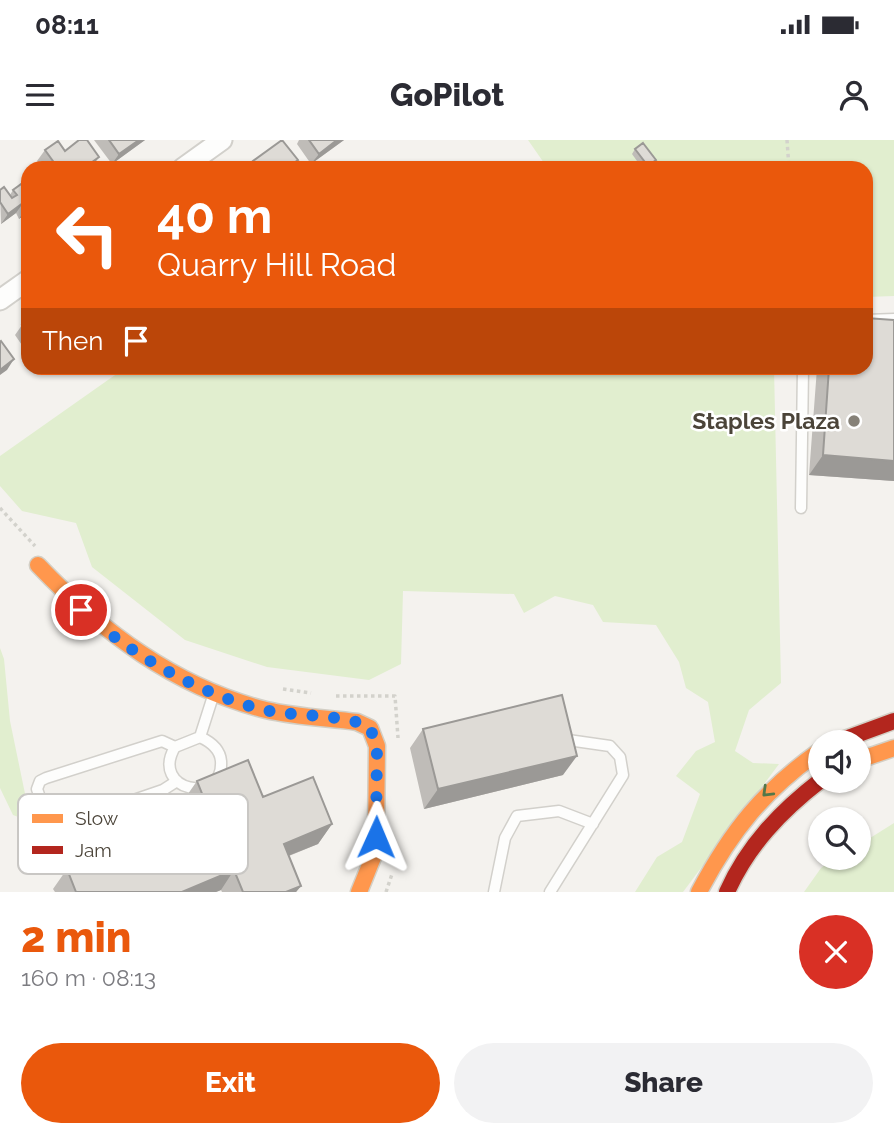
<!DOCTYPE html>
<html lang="en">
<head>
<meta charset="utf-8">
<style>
  :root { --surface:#fff; --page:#f2f2f3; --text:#2b2b33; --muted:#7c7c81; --accent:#ea580c }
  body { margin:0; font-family:Raleway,sans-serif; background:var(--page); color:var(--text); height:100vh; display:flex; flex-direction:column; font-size:26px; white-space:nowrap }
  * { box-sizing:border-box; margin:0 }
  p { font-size:23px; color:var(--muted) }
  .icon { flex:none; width:38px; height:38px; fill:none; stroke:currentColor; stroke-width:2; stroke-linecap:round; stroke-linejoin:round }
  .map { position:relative; height:752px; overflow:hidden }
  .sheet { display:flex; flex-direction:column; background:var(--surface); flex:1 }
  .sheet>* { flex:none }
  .top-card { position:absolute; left:21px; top:21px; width:852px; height:214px; border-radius:21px; box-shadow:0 2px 5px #0004; background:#ea580c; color:#fff; overflow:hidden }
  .buttons { position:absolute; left:808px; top:590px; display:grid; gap:14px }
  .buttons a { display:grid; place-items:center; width:63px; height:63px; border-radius:50%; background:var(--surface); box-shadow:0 2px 5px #0004; font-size:35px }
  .pin { position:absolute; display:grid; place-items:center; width:60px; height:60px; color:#fff; margin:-30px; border:4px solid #fff; border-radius:50%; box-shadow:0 2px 7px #0007 }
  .me { position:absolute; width:77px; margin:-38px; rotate:1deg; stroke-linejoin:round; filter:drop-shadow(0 0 5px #0008) }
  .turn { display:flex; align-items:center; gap:24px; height:147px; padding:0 21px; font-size:32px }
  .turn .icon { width:91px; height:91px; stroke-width:2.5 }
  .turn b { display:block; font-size:49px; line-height:60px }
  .then { display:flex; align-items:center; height:66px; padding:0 21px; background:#0003; gap:14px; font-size:26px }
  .round { display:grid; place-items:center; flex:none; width:74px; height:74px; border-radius:37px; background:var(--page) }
  .summary { display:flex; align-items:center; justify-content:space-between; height:119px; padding:0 21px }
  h1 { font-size:42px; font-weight:800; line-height:52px; color:var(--accent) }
  .primary-button { display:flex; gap:14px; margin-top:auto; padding:14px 21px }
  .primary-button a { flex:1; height:80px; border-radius:42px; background:var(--accent); color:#fff; font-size:28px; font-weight:800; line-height:80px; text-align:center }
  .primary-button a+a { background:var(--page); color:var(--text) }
  .status { display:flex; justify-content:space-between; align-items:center; height:49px; padding:0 35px; background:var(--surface); direction:ltr }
  .status svg { height:19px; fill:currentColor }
  header { display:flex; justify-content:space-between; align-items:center; height:91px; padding:0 21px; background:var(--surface); font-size:32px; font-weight:800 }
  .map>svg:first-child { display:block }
  .green { fill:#e1eecf }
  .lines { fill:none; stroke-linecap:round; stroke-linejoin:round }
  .lane-casing { stroke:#d2d0cb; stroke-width:13 }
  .street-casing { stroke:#d2d0cb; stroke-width:23 }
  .slow-casing { stroke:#d3cfc5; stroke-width:19 }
  .jam-casing { stroke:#d3cfc5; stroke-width:19 }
  .path { stroke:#d3d2cc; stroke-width:3.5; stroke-dasharray:3.5 3.5; stroke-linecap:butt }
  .lane { stroke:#fdfdfc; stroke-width:10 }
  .street { stroke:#fdfdfc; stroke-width:19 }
  .slow { stroke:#ff974d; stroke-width:16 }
  .jam { stroke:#b3261e; stroke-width:16 }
  .wall { fill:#bfbcb8 }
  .shaded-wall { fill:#9b9996 }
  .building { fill:#dedbd6; stroke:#9b9996; stroke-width:2 }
  .oneway { stroke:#537749 }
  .route { stroke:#1a73e8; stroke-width:12; stroke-dasharray:0 21.6 }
  .poi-dot { fill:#868178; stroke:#fff; stroke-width:2.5 }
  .labels { text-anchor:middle; stroke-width:5; stroke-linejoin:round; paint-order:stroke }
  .poi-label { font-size:23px; font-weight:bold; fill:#4b4439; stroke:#fff; text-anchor:end }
  .key { fill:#fff; stroke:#c9c7c4; stroke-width:2 }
  .key-label { font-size:19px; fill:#4b4439 }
</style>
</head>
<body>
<div class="status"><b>08:11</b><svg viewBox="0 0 49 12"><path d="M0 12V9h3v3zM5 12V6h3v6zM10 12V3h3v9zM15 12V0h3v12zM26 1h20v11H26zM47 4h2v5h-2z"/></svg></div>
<header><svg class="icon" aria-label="menu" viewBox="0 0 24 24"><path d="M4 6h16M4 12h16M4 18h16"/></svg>GoPilot<svg class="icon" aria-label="person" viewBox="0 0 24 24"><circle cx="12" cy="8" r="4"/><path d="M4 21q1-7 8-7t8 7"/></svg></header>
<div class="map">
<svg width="894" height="752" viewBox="0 0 894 752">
  <rect width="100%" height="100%" fill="#f4f2ee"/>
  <!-- green -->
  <path class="green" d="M528,0H894V156L866,157V28H537L544,23Z
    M125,228H774L781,543L749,570L735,611L753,623L779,624L683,752H635L657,717L682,702L700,654L676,636L696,611L715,602L708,562L686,548L679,522L656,485L603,482L593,465L555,456L524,473L514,454L403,451L401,524L369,540L267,527L185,500L92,427L76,383L22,371L0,346V316Z
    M0,508L4,519L10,581L29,673L26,680L13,675L0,648Z
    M894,683V752H804L821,728L834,718H859V705Z"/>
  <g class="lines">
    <!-- lane casing -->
    <g class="lane-casing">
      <path id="lane" d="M866,180L894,179
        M801,368L803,228
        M175,607C149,651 224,666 221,621C220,609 211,602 200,597
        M177,641L163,650L58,686L48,681L37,649L40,641L46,638L162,601L175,607L200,597L214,553
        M494,752L505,698L517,676L559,671L593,684
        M550,752L623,635L620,617L610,606L561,599"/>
    </g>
    <!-- street casing -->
    <g class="street-casing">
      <path id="street" d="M183,28L222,0
        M0,160L28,140"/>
    </g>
    <!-- slow casing -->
    <g class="slow-casing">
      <path id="slow" d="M38,425C102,492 175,547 266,570C296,577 327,578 357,582L370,588L377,606L376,697L374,715L359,752
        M859,620L894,608
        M699,752C731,691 764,650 821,610"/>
    </g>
    <!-- jam casing -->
    <g class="jam-casing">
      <path id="jam" d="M837,602L894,581
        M727,752C748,705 781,671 821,640"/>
    </g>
    <!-- path -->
    <path class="path" d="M787,0L789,28
      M0,368L35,406
      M283,549L311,553
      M336,556H395L398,598
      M386,752L392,734"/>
    <!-- lane -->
    <use href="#lane" class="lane"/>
    <!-- street -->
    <use href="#street" class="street"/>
    <!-- slow -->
    <use href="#slow" class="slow"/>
    <!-- jam -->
    <use href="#jam" class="jam"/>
  </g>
  <!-- wall -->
  <path class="wall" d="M94,0H145L112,24Z
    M299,0H344L311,24L297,4Z
    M635,9L652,26L649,28H642L632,14Z
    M45,10L65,11L92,27L91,28H43L37,21Z
    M298,20L292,28H248L253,21Z
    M28,39V72L19,79L16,73L1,84L0,50L10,55L13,50Z
    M28,180V214L15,195L22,185Z
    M894,180V341L809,335L817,228H866Z
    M423,589L563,635L424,669L410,608Z
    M197,641L263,657L332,684L318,704L289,716L301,746L296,752H222L221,750L216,752H55L53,749L67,729L190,678L183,661Z"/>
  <!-- shaded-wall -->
  <path class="shaded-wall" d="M139,0H145L112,24L119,14Z
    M337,0H344L311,24L319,14Z
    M99,17L91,28H84Z
    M23,63L16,73L1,84L8,74Z
    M28,67V72L19,79L26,68Z
    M14,219L7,230L0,235V230Z
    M823,315L894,321V341L809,335Z
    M577,616L563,635L424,669L438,649Z
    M332,684L318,704L270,723L284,704Z
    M234,730L221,750L216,752H182Z
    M301,746L296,752H286Z"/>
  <!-- building -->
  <path class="building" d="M79,0H87L99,17L84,28H58L45,10L58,1L65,11Z
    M109,0H139L119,14Z
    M282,0L298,20L287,28H258L253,21Z
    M309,0H337L319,14Z
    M643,3L656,20L648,26L635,9Z
    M28,39V67L26,68L23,63L8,74L0,62V50L4,47L12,58L17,55L13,50Z
    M866,178L894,180V321L823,315L829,228H866Z
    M28,180V194L22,185Z
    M1,201L14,219L0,230V202Z
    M562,555L577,616L438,649L423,589Z
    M248,620L263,657L313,637L332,684L284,704L301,746L286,752H243L234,730L182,752H76L67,729L209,671L197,641Z"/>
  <!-- one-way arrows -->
  <defs><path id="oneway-chevron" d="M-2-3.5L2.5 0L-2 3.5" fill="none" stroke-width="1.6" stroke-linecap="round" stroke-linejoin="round" transform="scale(1.75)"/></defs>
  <use class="oneway" href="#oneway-chevron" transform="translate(767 652) rotate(136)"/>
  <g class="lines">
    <!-- route -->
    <path class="route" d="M81,470C130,514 205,558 270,571C295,576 352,575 370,588L377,606L376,697"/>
  </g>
  <!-- markers -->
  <circle class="poi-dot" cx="854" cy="281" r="7"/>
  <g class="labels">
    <!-- poi labels -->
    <g class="poi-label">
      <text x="840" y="289">Staples Plaza</text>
    </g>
  </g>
  <!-- legend -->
  <rect x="18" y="654" width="230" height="80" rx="10" class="key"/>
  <rect x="32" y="674" width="31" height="9" fill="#ff974d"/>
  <rect x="32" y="706" width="31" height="8" fill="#b3261e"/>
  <g class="key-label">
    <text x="75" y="685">Slow</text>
    <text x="75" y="717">Jam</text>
  </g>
</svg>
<div class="buttons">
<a><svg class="icon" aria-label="sound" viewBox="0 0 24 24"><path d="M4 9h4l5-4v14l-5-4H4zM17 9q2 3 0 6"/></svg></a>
<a><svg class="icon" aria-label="search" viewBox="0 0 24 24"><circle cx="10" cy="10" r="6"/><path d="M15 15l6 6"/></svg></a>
</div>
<div class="pin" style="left:81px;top:470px;background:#d93025"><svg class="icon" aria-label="arrive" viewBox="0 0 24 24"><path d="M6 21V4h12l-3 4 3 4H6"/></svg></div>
<svg class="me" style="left:376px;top:697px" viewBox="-20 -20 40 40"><path d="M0-17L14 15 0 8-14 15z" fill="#1a73e8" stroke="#fff" stroke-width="4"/></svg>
<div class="top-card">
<div class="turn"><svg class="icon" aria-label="left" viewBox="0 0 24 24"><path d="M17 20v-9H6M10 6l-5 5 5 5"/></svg><div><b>40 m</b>Quarry Hill Road</div></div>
<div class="then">Then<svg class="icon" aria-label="arrive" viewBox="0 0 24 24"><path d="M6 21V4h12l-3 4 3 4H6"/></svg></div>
</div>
</div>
<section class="sheet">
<div class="summary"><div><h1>2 min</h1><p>160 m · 08:13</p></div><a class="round" style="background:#d93025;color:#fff"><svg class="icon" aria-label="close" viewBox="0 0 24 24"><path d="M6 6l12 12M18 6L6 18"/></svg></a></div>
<div class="primary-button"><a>Exit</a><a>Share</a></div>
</section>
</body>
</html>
